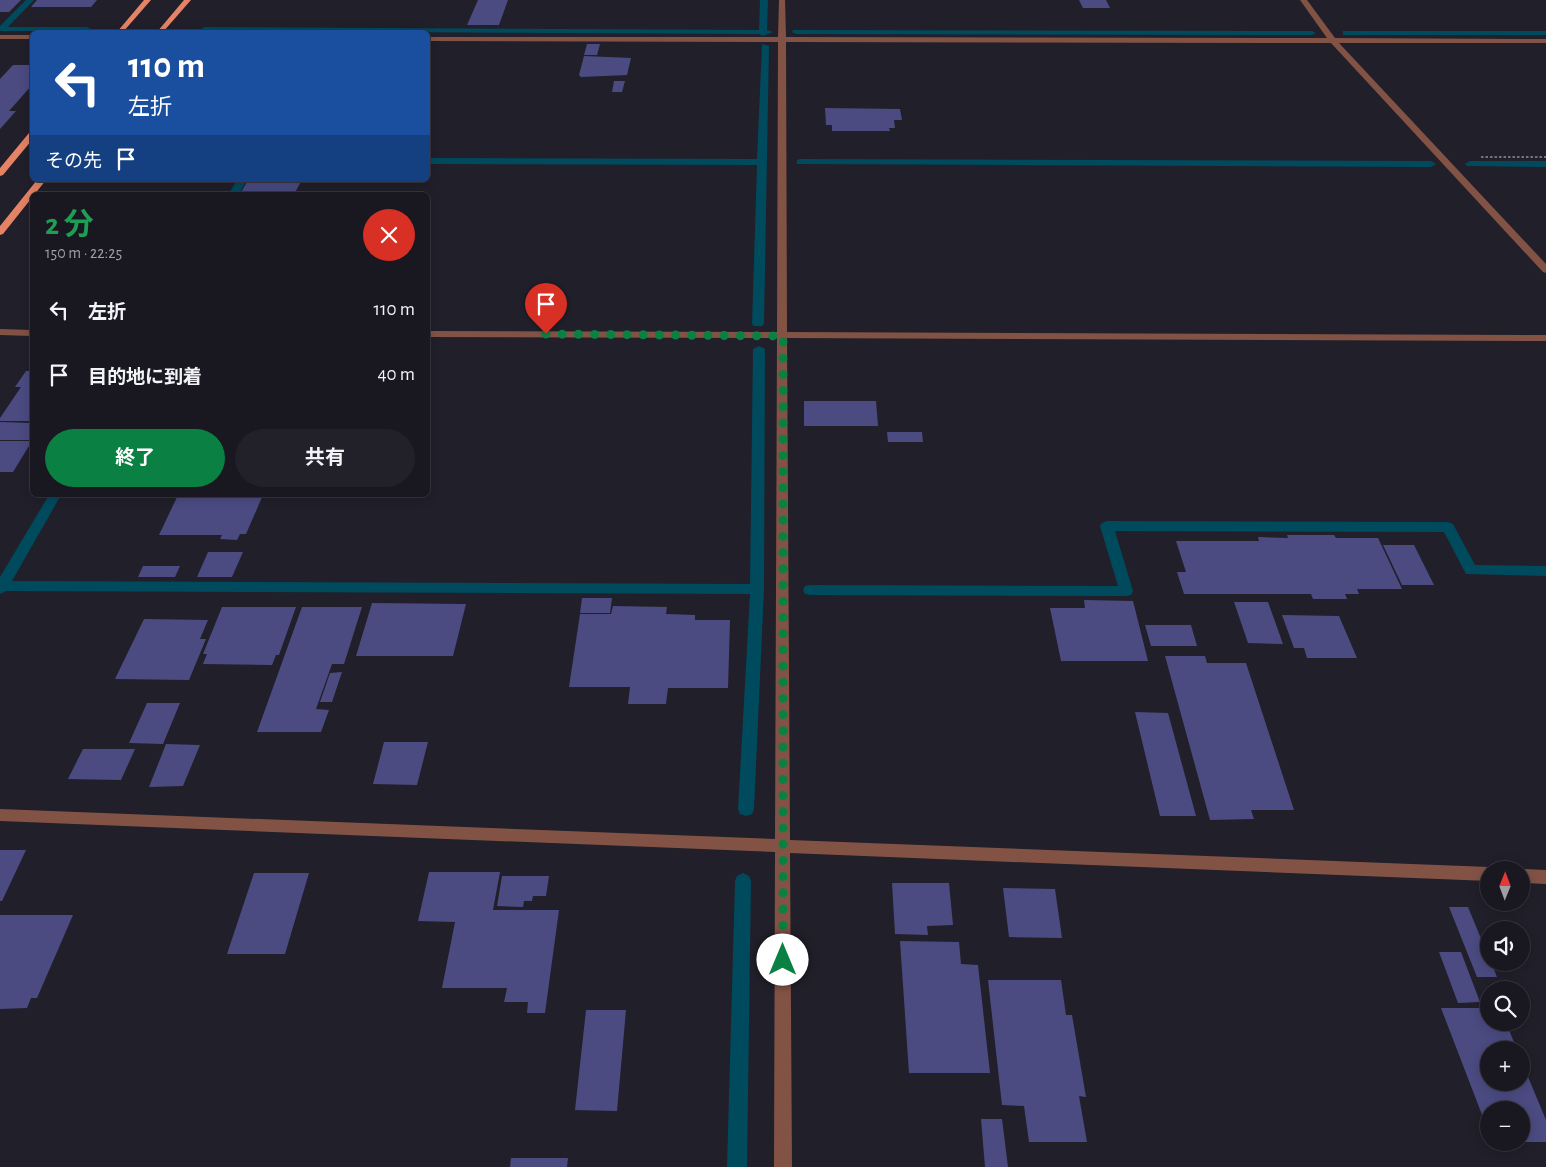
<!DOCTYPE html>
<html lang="ja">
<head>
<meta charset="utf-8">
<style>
  :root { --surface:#191720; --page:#222029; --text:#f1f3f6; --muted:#9f9fa5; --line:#37363e; --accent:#0b8043 }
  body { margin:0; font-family:"Alegreya Sans","Noto Sans JP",sans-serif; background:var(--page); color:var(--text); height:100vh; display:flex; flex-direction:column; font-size:19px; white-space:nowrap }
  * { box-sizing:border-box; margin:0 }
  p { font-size:16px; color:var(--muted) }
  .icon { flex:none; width:28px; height:28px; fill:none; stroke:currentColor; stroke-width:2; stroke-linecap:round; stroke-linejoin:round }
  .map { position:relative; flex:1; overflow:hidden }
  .sheet { position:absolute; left:30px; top:192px; width:400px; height:305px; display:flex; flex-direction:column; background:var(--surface); border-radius:8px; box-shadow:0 2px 12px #0003,0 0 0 1px var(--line) }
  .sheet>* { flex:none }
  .banner { position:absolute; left:30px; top:30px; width:400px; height:152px; border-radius:8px; box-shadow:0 2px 12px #0003,0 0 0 1px var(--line); background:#1a4fa0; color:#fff; overflow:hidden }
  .needle { width:32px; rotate:1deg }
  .controls { position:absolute; left:1480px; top:861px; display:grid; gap:10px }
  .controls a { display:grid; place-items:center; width:50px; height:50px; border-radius:50%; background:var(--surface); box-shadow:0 2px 12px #0003,0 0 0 1px var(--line); font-size:25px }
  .pin { position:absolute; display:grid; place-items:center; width:42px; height:42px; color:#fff; margin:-51px -21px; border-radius:50% 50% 50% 0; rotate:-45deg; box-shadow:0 0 5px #0007 }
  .pin .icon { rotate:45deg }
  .me { position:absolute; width:55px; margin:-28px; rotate:0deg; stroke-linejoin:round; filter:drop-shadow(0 0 4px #0008) }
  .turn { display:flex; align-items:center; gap:18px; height:105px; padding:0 15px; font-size:22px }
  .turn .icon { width:65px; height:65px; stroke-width:2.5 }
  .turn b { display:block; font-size:35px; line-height:42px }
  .then { display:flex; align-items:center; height:48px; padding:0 15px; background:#0003; gap:10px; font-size:19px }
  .round { display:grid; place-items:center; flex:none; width:52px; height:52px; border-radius:26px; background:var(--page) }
  .summary { display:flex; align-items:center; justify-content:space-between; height:85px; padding:0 15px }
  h1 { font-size:30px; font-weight:700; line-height:38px; color:#1e9e55 }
  .cta { display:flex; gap:10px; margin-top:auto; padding:10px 15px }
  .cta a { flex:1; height:58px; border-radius:30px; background:var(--accent); color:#fff; font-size:20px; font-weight:700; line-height:58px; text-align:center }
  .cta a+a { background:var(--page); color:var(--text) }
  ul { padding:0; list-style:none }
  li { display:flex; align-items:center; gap:15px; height:65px; padding:0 15px }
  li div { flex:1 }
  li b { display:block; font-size:19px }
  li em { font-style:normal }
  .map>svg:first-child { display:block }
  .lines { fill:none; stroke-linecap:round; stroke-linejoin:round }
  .stream { fill:#004a5e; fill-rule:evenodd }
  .building { fill:#4b4b82 }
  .path { stroke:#74737c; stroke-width:2; stroke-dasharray:2.5 2; stroke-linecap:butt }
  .minor { fill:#825345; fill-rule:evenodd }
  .major { fill:#e48365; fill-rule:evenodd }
  .route { stroke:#0b8043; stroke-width:9; stroke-dasharray:0 16.2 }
</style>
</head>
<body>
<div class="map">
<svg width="1546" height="1167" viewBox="0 0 1546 1167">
  <rect width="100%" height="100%" fill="#211f2a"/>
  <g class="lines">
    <!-- stream -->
    <path class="stream" d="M26,0H34L8,27H87L91,29L87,31H0V26Z
      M760,0H768L767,30L773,32L763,36L759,34L205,31L201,29L205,27L759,30Z
      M793,30L1312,31L1316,33L1312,35L796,34L792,32Z
      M1343,31H1546V35H1343Z
      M762,44L769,46L764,324L762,326H754L752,324L757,165L428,164V158L757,159Z
      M800,159L1431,161L1436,164L1431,167L797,164V160Z
      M1470,161H1546V167L1467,166L1465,164Z
      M237,180H247L238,195H228Z
      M759,346L765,349L764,589L754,809L752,814L746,816L740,814L738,809L750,594L6,591L0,594V577L49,495H61L12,581L750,584L753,349Z
      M1107,521L1448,522L1453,524L1475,565L1546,566V576L1466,574L1444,532L1115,531L1133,591L1131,595L1126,596L810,595L805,594L803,590L805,586L810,585L1118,586L1100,526L1102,523Z
      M743,873L749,876L751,881L747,1167H727L735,881L737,876Z"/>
  </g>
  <!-- building -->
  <path class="building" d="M0,0H21L9,12H0Z
    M37,0H97L91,7H31Z
    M478,0H508L499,25H467Z
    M1079,0H1106L1110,8H1083Z
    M587,44H600L597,55H584Z
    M584,56L631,58L627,75L581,77L579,75Z
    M13,65H32V85L9,111H16L0,129V79Z
    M614,81H625L622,92H612Z
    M825,108L900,109L902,120H894L895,128H889L890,131H832V125H826Z
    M248,180H302L294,194H240Z
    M26,371H32V421H0V418L21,387H15Z
    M804,401H876L878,426H804Z
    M0,422L32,423V440H0Z
    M887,432H922L923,442H888Z
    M0,441H32L13,472H0Z
    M178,495H263L246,534H240L237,540L220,539L222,535H159Z
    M1287,535H1334L1336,538H1378L1402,589H1357L1359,594H1345L1347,599H1313L1311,594H1184L1177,572H1186L1176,541H1259L1258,537L1288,538Z
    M1383,545H1414L1434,585H1402Z
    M208,552H243L232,577H197Z
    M143,566H180L175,577H138Z
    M582,598H612L610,613H580Z
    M1084,600L1133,601L1148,661H1061L1050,608H1085Z
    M1234,602H1268L1283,644L1248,643Z
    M372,603L466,604L453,656H356Z
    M613,606L667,607L666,614L695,615V620H730L728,688H668L666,704H628L630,687H569L580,614H611Z
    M222,607H296L279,655H276L272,665L203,664L207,654H203Z
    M302,607H362L344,664H332L316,709L329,710L321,732H257Z
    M1282,615L1339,616L1357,658H1307L1304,648H1294Z
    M144,619L208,620L200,639H206L189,680L115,679Z
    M1145,625H1191L1197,646H1151Z
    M1165,656H1205L1207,663H1246L1294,810H1251L1254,819L1210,820Z
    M342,672L332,702H320L330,673Z
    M147,703H180L163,744L129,743Z
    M1135,712L1168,713L1196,816H1160Z
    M384,742H428L417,785L373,784Z
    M166,744L200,745L183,786L149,787Z
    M83,749H135L121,780L68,779Z
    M0,850H26L2,901H0Z
    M429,872H500L493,910H559L545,1013H527L528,1002H504L507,988H442L455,922L418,921Z
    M254,873H309L285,954H227Z
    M502,876H549L546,896H533L532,901H524L523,907L497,906Z
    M892,883H949L953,925L927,926L928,935L895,934Z
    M1003,888L1055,889L1062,938L1009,937Z
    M1449,907H1468L1489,958V962H1491L1497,977H1477Z
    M0,915H73L37,998H31L27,1008L0,1009Z
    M900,941L959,942L961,964L978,965L990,1073H909Z
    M1439,952H1461L1480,1002L1458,1003Z
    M988,980H1061L1066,1015H1072L1086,1097L1079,1096L1087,1142H1029L1024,1106L1002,1105Z
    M1441,1008H1489V1022H1506L1517,1050H1489V1082H1521V1060L1546,1120V1142H1521V1110H1489V1133Z
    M586,1010H626L617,1111L575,1110Z
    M981,1119H1002L1008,1167H985Z
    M511,1158H568L567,1167H510Z"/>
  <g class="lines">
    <!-- path -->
    <path class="path" d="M1481,157H1546"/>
    <!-- minor -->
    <path class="minor" d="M779,0H785L786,37L1327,38L1300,0H1307L1335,38L1546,39V43H1339L1546,264V273L1543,272L1331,43L786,42L787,332L1546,335V341L787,338L790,840L1489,867L1495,870H1489V881L790,853L792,1167H774L775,852L0,821V809L775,839L777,338L428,337V331L777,332L778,42L428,41V37H778Z
      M0,35H32V39H0Z
      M0,329L32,330V336L0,335Z
      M1521,869L1546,870V884L1521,883V870H1519Z"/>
    <!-- major -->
    <path class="major" d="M144,0H151L123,32H117Z
      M184,0H191L163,32H157Z
      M29,133H32V140L3,175L0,176V168Z
      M37,180H46L3,234L0,235V226Z"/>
  </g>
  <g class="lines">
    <!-- route -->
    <path class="route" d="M546,334L783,336V960"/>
  </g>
</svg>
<div class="controls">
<a><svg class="needle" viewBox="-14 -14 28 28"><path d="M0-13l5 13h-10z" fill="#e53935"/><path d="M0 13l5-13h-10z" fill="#9f9fa5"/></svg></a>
<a><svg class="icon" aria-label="sound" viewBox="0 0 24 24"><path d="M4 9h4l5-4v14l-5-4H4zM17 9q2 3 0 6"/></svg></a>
<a><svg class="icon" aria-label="search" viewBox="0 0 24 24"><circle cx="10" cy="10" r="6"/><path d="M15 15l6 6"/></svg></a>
<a>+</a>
<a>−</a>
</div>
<div class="pin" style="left:546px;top:334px;background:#d93025"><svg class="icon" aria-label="arrive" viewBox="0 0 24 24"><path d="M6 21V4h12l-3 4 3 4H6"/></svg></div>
<svg class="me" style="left:783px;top:960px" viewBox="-20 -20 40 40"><circle r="19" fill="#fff"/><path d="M0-13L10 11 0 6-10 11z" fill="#0b8043"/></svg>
<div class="banner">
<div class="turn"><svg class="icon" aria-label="left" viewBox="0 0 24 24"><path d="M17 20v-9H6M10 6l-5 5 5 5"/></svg><div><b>110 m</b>左折</div></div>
<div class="then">その先<svg class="icon" aria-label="arrive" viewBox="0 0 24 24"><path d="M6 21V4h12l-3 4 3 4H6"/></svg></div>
</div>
<section class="sheet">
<div class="summary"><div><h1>2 分</h1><p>150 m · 22:25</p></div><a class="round" style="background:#d93025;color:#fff"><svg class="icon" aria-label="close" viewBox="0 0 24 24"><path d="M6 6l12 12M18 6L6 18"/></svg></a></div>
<ul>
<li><svg class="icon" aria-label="left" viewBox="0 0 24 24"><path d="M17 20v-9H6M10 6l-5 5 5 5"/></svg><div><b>左折</b></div><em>110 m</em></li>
<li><svg class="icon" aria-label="arrive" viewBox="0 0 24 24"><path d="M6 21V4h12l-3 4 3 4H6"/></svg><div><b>目的地に到着</b></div><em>40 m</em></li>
</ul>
<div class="cta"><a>終了</a><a>共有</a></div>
</section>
</div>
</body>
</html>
